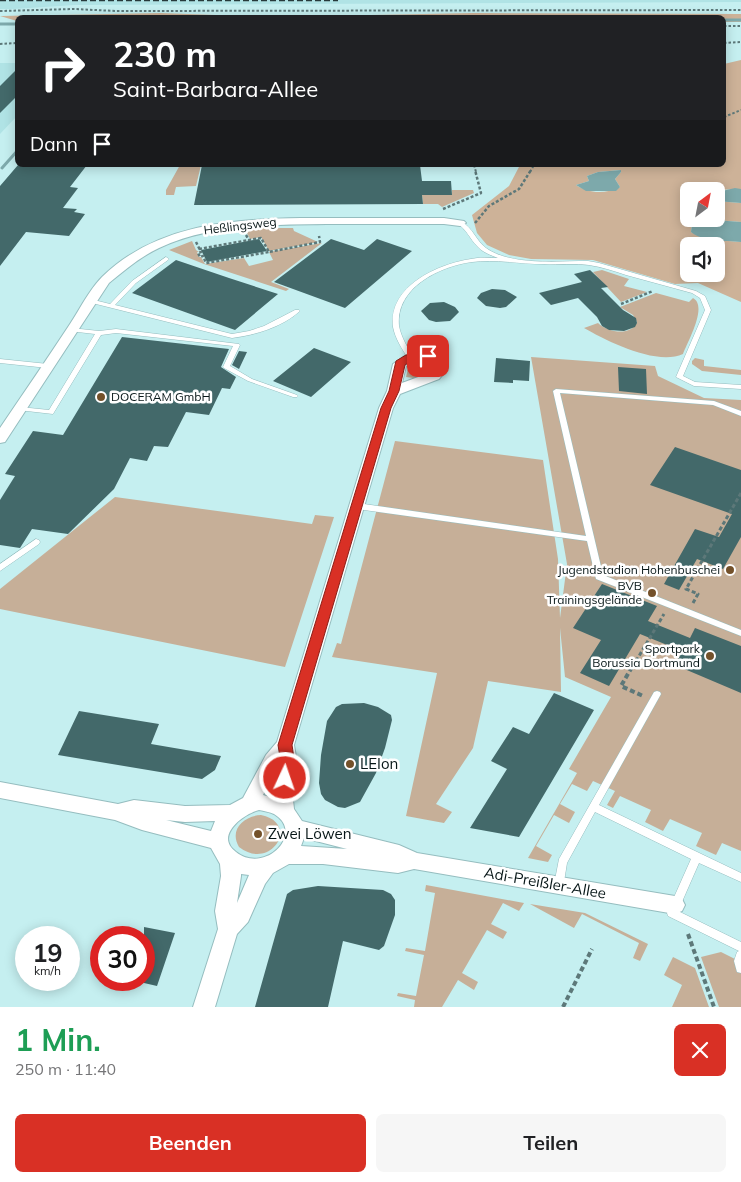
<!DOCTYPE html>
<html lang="de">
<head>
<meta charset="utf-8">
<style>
  :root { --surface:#fff; --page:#f6f6f6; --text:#202124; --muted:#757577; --accent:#d93025 }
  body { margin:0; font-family:Mulish,sans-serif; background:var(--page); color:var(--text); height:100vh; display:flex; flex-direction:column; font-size:19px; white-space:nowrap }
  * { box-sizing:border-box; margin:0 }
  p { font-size:16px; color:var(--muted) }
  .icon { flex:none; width:28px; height:28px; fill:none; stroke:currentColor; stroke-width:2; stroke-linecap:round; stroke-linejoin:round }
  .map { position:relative; height:1007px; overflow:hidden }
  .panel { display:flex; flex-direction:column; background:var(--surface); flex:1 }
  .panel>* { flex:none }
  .guide { position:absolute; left:15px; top:15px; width:711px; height:152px; border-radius:8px; box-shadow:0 2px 12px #0003; background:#202124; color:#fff; overflow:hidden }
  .needle { width:32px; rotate:32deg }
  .tools { position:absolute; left:680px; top:182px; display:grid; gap:10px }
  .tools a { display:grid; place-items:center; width:45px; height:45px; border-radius:8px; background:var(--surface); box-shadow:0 2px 12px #0003; font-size:25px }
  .speed { position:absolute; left:15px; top:926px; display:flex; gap:10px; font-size:25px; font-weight:700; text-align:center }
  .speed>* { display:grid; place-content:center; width:65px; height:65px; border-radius:50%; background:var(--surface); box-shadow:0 2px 12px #0003; line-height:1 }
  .speed small { font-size:12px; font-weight:400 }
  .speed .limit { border:8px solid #d22; background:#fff; color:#111 }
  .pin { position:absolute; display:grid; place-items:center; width:42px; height:42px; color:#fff; margin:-21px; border-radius:10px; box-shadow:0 2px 8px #0006 }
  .me { position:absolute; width:55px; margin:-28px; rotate:3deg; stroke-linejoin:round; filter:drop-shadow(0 0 4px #0008) }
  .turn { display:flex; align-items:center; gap:18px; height:105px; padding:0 15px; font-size:22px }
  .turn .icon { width:65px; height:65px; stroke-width:2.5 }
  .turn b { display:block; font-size:35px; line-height:42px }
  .then { display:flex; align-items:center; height:48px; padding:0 15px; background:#0003; gap:10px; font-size:19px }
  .round { display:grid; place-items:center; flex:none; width:52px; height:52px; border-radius:8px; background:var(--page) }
  .summary { display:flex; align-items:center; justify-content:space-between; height:85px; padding:0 15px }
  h1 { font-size:30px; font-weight:700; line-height:38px; color:#1e9e55 }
  .action { display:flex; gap:10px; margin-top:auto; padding:10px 15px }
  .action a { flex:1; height:58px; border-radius:8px; background:var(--accent); color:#fff; font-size:20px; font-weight:700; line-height:58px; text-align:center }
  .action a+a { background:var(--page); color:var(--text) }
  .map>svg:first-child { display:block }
  .built { fill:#b0e3e5 }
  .green { fill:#c6af98 }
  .forest { fill:#cdb298; fill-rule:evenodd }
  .water { fill:#7da9ab }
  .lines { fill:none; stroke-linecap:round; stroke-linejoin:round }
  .stream { stroke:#7da9ab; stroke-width:3 }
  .building { fill:#43696a }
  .service-casing { stroke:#95bdbf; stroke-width:1 }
  .minor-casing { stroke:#95bdbf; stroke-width:2 }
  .path-far3 { stroke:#5d7879; stroke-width:2; stroke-dasharray:2.5 2; stroke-linecap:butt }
  .path-far2 { stroke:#5d7879; stroke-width:2.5; stroke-dasharray:3 2; stroke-linecap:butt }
  .path-far1 { stroke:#5d7879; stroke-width:3; stroke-dasharray:4 2.5; stroke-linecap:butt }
  .path { stroke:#5d7879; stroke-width:4; stroke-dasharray:5 3; stroke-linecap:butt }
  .service { fill:#fff; fill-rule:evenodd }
  .minor { fill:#fff; fill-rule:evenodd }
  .rail { stroke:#273a3b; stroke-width:2.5; stroke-dasharray:6 3; stroke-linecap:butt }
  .route { fill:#d93025; stroke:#8d1f18 }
  .poi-dot { fill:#74512a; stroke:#fff; stroke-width:2 }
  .labels { text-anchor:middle; stroke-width:5; stroke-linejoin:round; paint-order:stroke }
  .street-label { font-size:12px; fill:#071617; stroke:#fff }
  .poi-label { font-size:12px; fill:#071617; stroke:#fff; text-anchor:end }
  .near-poi-label { font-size:15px; fill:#071617; stroke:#fff; text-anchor:start }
  .near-street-label { font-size:15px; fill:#071617; stroke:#fff }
</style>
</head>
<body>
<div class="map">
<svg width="741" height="1007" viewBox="0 0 741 1007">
  <rect width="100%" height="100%" fill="#c5eff0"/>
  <!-- built -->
  <path class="built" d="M0,0H741V2L75,5L13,9H0Z
    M0,63H18L17,116L0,134Z"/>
  <!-- green -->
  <path class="green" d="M180,165H201L196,186L176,187L174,195H166V190Z
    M452,190H473L474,193L442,207L438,204H423L422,195H452Z
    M261,228H293L294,231L318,242L269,251L261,237L250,239L245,229Z
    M192,241L196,250L199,252H197L199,257H201L205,264L244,258L249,266L273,260L269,252L322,243L271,282L289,289L286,291L204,264L169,250Z
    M602,270L629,279L624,286L647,292L621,302L593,272Z
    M656,293L689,302L693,298C708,306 688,341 683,354C656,366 607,341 584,328L598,323C607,332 631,337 637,322L633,315L620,307Z
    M531,357L655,366L658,376L704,398L741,400V851L722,843L716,855L696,846L702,833L670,819L663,831L645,822L651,810L620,796L613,808L607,805L615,791L593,781L587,791L572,784L560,804L575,812L569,823L554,815L536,846L552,855L548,862L528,858L577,773L569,769L611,697L565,677L560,628L561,692L488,681L473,748L436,804L452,812L444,823L406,816L437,673L332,657L337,643L341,644L395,441L543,460L558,559L560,618L567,564Z
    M695,358L704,360V366L741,370V375L702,371L692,364V361Z
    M414,361L428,363L431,370L414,378L406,377L409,365Z
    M115,497L312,524L315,515L334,517L285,667L0,609V589Z
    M261,815C301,823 271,872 239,847C229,830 243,816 261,815Z
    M426,885L524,903L519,911L503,903L491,924L507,932L503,939L487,930L462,973L478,982L474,990L458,980L442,1007H414L415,1000L397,996L398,993L416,996L424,955L405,951L406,948L425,951L435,893L425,891Z
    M530,904L585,913L648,944L640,961L633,958L639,943L582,914L574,928Z
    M721,952L741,962V1007H719L701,957Z
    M673,957L695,968L709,1007H672L682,985L664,975Z"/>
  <!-- forest -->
  <path class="forest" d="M161,13L268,17L474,13L741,14V22H724V18H18L17,21L0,16Z
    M741,60V189L689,191V219H716V201L741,203V222L701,219C693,221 692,224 691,232L704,239L741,242V302L698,283L675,284L593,260L531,259L509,255L487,245L477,233L472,215L509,186L520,165H724V64ZM620,170L621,172L615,179L620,187C606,194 589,194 576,185L589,181L587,176L598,172ZM689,246H716V274H689Z"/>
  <!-- water -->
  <path class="water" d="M621,170V172L615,179L620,187L616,191H586L576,185L589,181L587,176L598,172Z
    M735,188L741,189V203L716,201V191H696H722Z
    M701,219L741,222V242C724,240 705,243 691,232C692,224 693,221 701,219Z"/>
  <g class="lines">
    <!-- stream -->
    <path class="stream" d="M724,20H741
      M0,24H18
      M2,168L18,150"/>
  </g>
  <!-- building -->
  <path class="building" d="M18,68V95L0,113V86Z
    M18,165H87L70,187L78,188L63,208L77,209L74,212L85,214L69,236L26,232L0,266V186Z
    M202,165H420L422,181H451L452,195H422L423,204L194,205Z
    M259,239L267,251L207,262L201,250Z
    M331,239L364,250L377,239L412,251L345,308L274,282Z
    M176,260L229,278L278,294L235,330L132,293Z
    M590,270L608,287L601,288L623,310L636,318L637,323L635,327L624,331L609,330L602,326L597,317L578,298L551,305L539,293L582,282L574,274Z
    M492,289L505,290L517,297L506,307L500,308L486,306L477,298L481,293Z
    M444,302L455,307L459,312L450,321L436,322L429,320L421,311L430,303Z
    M122,337L229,349L221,367L236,377L230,389L222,388L209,415L186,412L168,447L154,446L147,461L130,458L114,489L68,534L32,529L20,548L0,545V500L15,476L5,474L33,431L63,435Z
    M314,348L351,362L311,397L273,381Z
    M239,351L247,352L239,369L232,365Z
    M496,358L530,361L529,381L513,380V383L494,382Z
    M618,367L646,369L647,394L619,391Z
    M675,447L741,470V537L723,569L697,559L679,590L664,584L695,529L719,537L732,514L650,485Z
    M602,584L657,606L648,621L690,638L695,628L741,646V693L675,665L682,651L640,634L609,686L580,673L601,640L573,628Z
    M554,693L594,710L519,837L470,828L507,769L491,761L513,727L529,734Z
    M364,703L378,707L391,715L392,720L385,748L376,773L360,802L345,808L338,807L325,800L321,794L319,783L321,755L327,721L336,707L342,704Z
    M79,711L159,724L151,744L221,756L215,770L202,779L58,755Z
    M318,886L383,890L391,894L395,900V915L384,946L379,950L343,941L328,1007H255L287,894L293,890Z
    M144,927L175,933L157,986L144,983Z"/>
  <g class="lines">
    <!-- service casing -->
    <g class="service-casing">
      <path id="service" d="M460,221C473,227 476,241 486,248C511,266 558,261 588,261L599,263L696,291L705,296L711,310L683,376L695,382L741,385V389L694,386L676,377L705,310L700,298L692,293C670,287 648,281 626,275C614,271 602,267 589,265C575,263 559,265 544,264C520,264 495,259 472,262C440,266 395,288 399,326C401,337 408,348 413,357L410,359L408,358C402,349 395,338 393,327C388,286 438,264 471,259C479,257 489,258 498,258C490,255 482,252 477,246C470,239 467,230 458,224L457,223Z
        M166,257L169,259L168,260L136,283L115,305L232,334L249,331L264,326L295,310H299L300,311C282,327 256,335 232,338L88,302L87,301L90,299L110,304L132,281Z
        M71,328L99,331L116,329L239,344L240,345L230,366L252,379L297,395L298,396L297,397H293L248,381L224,368L223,367L233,346L116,333L101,335L53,414L18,410L17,409L18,408L20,407L49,410L95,334L69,331L68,330Z
        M0,359L48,364L51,366L48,368L0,363Z
        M556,389L714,401L741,411V416L713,405L560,393L603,575L741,630V636L596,579L587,541L357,509L353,506L357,503L586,536L553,391Z
        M36,539L39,540L40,542L39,544L0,571V564Z
        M657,691L660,692L661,694L599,805L741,873V882L699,863L678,911L741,942V973L737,972L734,961L737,952L739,951L668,916L667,913L691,859L595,812L567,863L563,888L559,889L555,888L554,885L559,859L654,692Z"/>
    </g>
    <!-- minor casing -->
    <g class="minor-casing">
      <path id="minor" d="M301,218H444L464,221L466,223L460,226L444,224C405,224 366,224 326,224C270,225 211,224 159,248C140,257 125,270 109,283L5,442L0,443V428C23,394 47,359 70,324C80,309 89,290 102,277C155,225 230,219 301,218Z
        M422,352L438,356L448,368L439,379L400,394L393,408L294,745L297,763L292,791L294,809L302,821L399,845L417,853L675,896L682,899L685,905L682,911L675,914L414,869L398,873L323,864H289L273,873L265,884L248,922L237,934L215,1007H193L218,929L215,911L221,876L220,864L211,848L142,830L115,820L0,798V782L118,804L134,800L185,806L230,805L243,798L266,755L277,742L379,408L387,391L393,364L406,355ZM422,359L429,361L434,368L429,373L402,383L406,366L415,360ZM278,766L274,791V798L263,795ZM259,810C264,811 270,812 274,814C306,833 265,875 236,852C214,836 243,814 259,810ZM166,820L185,822L215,821L211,831ZM304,838L347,849L301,846ZM241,874L249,875L237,903L241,876Z"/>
    </g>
    <!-- path-far3 -->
    <path class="path-far3" d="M0,11L74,9L116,11L741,10
      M724,26H741
      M724,43L741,42
      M0,44L18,43
      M724,117L741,110
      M474,165L476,172
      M530,172L534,165"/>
    <!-- path-far2 -->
    <path class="path-far2" d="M443,209L481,193L475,170
      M475,223L489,206L519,189L531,170
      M246,235L249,240L261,238L269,252L320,242L319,236
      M196,242L201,252L198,253L200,257L203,256L206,263L269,252
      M199,249L249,240
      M621,304L653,291"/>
    <!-- path-far1 -->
    <path class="path-far1" d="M693,603L698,594L686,589L741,493
      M636,661L664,614"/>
    <!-- path -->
    <path class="path" d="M636,660L621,686L643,696
      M688,934L714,1007
      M563,1007L592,949"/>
    <!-- service -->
    <use href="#service" class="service"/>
    <!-- minor -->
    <use href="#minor" class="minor"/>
    <!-- rail -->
    <path class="rail" d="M0,0H338"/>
  </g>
  <!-- route -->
  <path class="route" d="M421,352L433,356C426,362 418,356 405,365L399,391L391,408L292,745C294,758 296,770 290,782L285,784L280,782L278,778L281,763L278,745L381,408L389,391L396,361L406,355Z"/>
  <!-- markers -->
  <g class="poi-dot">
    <circle cx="101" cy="397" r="5"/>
    <circle cx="730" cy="570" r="5"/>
    <circle cx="652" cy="593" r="5"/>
    <circle cx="710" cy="656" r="5"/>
    <circle cx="350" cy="764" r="5"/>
    <circle cx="258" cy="834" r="5"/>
  </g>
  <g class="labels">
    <!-- street labels -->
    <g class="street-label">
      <text transform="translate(240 226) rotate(-7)" y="4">Heßlingsweg</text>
    </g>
    <!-- poi labels -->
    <g class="poi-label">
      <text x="111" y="401" text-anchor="start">DOCERAM GmbH</text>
      <text x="720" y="574">Jugendstadion Hohenbuschei</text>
      <text x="642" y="590">BVB<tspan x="642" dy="14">Trainingsgelände</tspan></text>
      <text x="700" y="653">Sportpark<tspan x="700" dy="14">Borussia Dortmund</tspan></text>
    </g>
    <!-- near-poi labels -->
    <g class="near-poi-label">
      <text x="360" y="769">LEIon</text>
      <text x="268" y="839">Zwei Löwen</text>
    </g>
    <!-- near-street labels -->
    <g class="near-street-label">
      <text transform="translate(545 883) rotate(10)" y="5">Adi-Preißler-Allee</text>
    </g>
  </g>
</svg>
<div class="tools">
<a><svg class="needle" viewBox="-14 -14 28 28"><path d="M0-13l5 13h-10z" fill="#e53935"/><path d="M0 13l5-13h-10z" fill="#757577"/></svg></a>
<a><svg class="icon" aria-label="sound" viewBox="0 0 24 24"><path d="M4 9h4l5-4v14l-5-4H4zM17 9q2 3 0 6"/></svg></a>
</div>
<div class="speed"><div>19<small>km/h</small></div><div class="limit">30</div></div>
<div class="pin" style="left:428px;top:356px;background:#d93025"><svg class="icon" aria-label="arrive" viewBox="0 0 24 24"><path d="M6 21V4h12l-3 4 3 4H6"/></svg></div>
<svg class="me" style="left:285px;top:778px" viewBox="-20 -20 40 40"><circle r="17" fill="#d93025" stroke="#fff" stroke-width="3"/><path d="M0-11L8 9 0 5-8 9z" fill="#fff"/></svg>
<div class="guide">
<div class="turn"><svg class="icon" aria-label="right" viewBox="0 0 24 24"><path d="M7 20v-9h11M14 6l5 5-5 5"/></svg><div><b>230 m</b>Saint-Barbara-Allee</div></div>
<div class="then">Dann<svg class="icon" aria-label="arrive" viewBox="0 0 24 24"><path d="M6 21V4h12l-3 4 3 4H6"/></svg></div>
</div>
</div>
<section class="panel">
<div class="summary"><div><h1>1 Min.</h1><p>250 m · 11:40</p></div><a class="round" style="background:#d93025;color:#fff"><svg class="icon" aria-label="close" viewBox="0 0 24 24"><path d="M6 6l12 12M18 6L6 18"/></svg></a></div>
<div class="action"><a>Beenden</a><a>Teilen</a></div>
</section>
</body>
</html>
